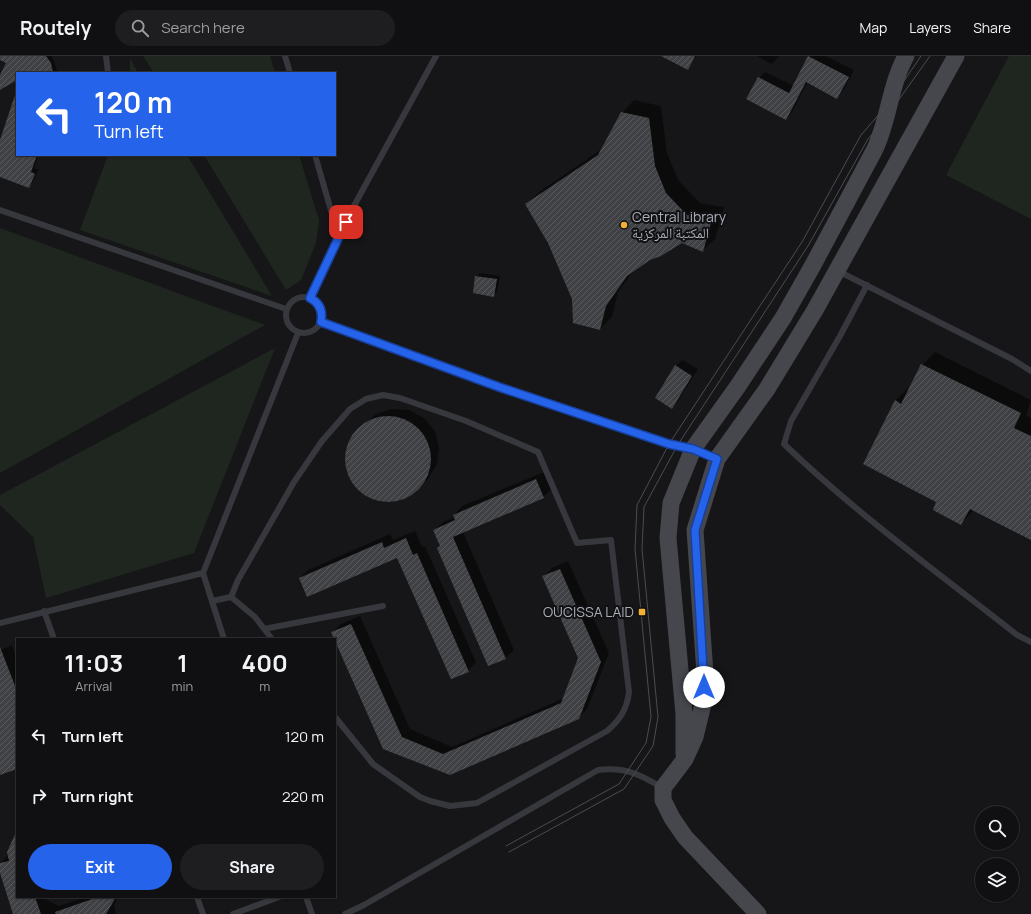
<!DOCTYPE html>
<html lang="en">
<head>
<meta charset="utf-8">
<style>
  :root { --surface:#101012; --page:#1e1e20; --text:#f1f3f6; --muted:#9c9d9f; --line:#303032; --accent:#2563eb }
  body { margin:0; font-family:Manrope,"Noto Naskh Arabic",sans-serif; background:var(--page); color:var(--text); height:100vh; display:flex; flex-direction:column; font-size:15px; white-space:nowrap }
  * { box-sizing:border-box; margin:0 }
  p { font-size:13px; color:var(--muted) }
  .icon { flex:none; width:22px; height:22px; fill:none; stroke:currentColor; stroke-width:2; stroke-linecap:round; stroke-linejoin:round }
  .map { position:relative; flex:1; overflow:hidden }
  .side { position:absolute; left:16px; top:582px; width:320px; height:260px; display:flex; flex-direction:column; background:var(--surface); border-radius:0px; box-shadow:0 1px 3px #0004,0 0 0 1px var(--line) }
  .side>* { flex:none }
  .top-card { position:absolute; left:16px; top:16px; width:320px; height:84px; border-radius:0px; box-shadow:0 1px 3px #0004,0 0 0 1px var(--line); background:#2563eb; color:#fff; overflow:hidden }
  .buttons { position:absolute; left:975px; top:750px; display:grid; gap:8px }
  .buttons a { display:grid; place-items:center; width:44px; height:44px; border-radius:50%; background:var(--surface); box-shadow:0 1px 3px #0004,0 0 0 1px var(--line); font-size:20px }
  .pin { position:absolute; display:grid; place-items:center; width:34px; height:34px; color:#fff; margin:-17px; border-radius:8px; box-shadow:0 2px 6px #0006 }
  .me { position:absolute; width:44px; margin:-22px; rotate:0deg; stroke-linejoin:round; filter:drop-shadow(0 0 3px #0008) }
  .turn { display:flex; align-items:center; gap:14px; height:84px; padding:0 12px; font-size:18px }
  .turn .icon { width:52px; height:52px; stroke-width:2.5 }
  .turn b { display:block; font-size:28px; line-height:34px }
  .eta { display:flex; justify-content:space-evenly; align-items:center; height:68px; text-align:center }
  .eta b { font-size:24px; font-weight:700; line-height:28px }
  .action { display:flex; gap:8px; margin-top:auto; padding:8px 12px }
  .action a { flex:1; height:46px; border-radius:24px; background:var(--accent); color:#fff; font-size:16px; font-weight:700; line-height:46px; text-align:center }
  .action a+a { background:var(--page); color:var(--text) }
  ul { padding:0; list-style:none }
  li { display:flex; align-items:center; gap:12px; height:60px; padding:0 12px }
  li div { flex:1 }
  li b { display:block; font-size:15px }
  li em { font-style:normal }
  header { display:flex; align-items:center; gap:24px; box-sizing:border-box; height:56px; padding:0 20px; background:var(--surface); border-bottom:1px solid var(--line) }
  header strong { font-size:19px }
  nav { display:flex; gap:22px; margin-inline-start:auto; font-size:14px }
  .search { width:280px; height:36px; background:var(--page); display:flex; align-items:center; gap:10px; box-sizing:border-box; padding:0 14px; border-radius:22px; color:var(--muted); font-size:15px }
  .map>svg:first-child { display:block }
  .grass { fill:#1e261f }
  .shadow { fill:#0007 }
  .building { fill:url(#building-hatch) }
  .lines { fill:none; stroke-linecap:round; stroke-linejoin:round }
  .lane { stroke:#37383d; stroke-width:6 }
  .secondary { stroke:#45474d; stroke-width:17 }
  .tram { stroke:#4a4c52; stroke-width:1 }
  .route-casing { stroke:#184099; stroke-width:10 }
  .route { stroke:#2563eb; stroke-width:7 }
  .poi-dot { fill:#f2b134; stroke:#111113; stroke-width:1.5 }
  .labels { text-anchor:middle; stroke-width:4; stroke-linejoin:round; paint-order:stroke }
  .poi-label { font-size:14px; fill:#a8adb8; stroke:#111113; text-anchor:start }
</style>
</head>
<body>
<header>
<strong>Routely</strong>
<div class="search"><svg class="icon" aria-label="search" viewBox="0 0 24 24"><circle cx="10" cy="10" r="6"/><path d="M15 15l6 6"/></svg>Search here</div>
<nav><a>Map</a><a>Layers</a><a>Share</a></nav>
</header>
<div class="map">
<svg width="1031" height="858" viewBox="0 0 1031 858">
  <defs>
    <pattern id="building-hatch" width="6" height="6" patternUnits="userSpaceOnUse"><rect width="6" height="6" fill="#404145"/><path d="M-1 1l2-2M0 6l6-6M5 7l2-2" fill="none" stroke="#595a5e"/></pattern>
  </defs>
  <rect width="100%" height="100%" fill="#161618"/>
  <!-- grass -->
  <path class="grass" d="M143,0H270L275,17H154Z
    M1009,0H1031V163L946,119Z
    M130,2L138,17H130Z
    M108,99H187L272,240L80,174Z
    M204,99H299L319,164L316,187L301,224L286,234Z
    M0,172L265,269L0,417Z
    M275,292L194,497L46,542L33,481L0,449V439Z"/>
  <!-- shadow -->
  <path class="shadow" d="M0,0H52L58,17H17V23L0,32V18L3,16L7,7L0,2Z
    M671,0H696L688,13Z
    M757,0H779L772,8Z
    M810,0H826L854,14L843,35L837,41L808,26L792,56L786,63L759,22L765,16L794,30Z
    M17,37V99H39L34,112L39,114L32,127L28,131L0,120V87Z
    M634,44L661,50L667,97L678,124L700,147L724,151L715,183L702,195L682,186L649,203L634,214L618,236L612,261L600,273L573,243L549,186L526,149L539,136L602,93L622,57Z
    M480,217L500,220L497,236L493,240L476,221Z
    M935,296L1031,344L1026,359L1031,362V483L974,454L961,468L937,446L895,345L908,332L909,333L922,309Z
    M682,304L698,313L678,345L672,352L676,310Z
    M392,353L409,354L424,362L435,375L439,392L437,408L428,423L419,432L406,442L397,444L380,445L365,438L353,426L347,410V393L355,378L364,369L376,358Z
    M544,416L552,433L543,441L463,476L514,594L505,602L441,489L435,474L443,466L455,461L454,459L462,450Z
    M415,475L422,491L425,490L476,606L468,615L398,500L300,522L308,514L390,478L393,484Z
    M568,505L609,597L587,653L578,662L450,718L384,692L332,576L341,568L360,560L410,673L452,691L564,642L579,602L543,521L552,512Z
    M12,589L17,604V712L0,718V594Z
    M17,781V841H46L47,844L59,850L86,841H118L114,850L116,858H14L0,813V807L9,799Z"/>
  <!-- building -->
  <path class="building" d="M0,0H46L51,7L53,17H17V24L0,34V19L6,7L0,4Z
    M661,0H695L688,14Z
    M808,0L849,21L837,43L806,26L786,64L746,43L758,21L789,37Z
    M15,39H17V99H37L31,116L35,118L29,132L0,121V84Z
    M621,56L649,62L655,110L666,137L687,159L712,163L703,196L682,187L661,200L650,204L627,220L606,250L600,274L573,267L572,243L548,187L525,148L598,99Z
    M475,220L497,223L494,241L473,237Z
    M921,308L1021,357L1014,372L1031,380V484L970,453L961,469L933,454L936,446L863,408L895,344L901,348Z
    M675,309L692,320L672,353L655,342Z
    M345 403a43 43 0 1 1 86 0a43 43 0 1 1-86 0Z
    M536,423L544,442L453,481L506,603L488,610L437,492L440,490L433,474L455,464L453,459Z
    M406,482L413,499L417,497L469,616L451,623L397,502L307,541L299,522L382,486L384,492Z
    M560,513L601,606L579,663L450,719L383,693L331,576L351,568L402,681L443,698L561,647L578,602L542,520Z
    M0,591L17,635V713L0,719Z
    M17,774V841H35L41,858H13L0,817V807L9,805L7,796Z
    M98,841H116L106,858H56L55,856Z"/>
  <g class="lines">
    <!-- lane -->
    <path class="lane" d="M106,0L108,17
      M285,0L290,17
      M315,99L338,179
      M0,154L286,253
      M838,215L1012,303L1031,315
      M867,229L840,280L791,365L784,388C856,457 938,517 1017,579L1031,586
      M286 259a18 18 0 1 1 36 0a18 18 0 1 1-36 0Z
      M310,242L338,179L436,0
      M321,266L499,331L669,388L693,393L715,403
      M203,517L298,277
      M231,541L238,524L294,426L322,385L350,353L366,343L383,339L400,342L466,365L538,396L577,487L611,484L629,636C627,653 620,664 607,675L477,747L450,750L430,745L420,741L373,708L335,661
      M231,541L255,561L272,583
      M212,545L231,541
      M44,555L54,583
      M0,567L203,517L224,583
      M264,573L383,550
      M197,841L203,858
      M306,841L312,858
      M233,858L279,841
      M345,858L364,849L598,714C626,711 639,718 663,732"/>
    <!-- secondary -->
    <path class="secondary" d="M684,698V658L668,482L671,447L693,393L738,330L783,262L813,209L875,93C889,63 890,29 906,0
      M758,858L685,781L672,762L663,744V732L685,703L695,681L704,644L705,618L695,474L717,403L767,333L815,254L956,0"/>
    <!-- tram -->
    <path class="tram" d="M506,790L619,728L646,687L651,661L635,493L637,449L669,388L802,186L861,79L889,47L921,0
      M509,796L624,733L653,690L658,661L642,493L644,451L677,390L808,190L868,83L885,63L930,0"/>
  </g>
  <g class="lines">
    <!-- route casing -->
    <g class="route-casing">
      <path id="route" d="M346,166L310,242C320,247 323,255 321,266L499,331L669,388L693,393L717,403L695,474L704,631"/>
    </g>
    <!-- route -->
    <use href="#route" class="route"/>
  </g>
  <!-- markers -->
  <g class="poi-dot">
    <circle cx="624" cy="169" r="4"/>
    <rect x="638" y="552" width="8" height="8" rx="2"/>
  </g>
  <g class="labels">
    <!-- poi labels -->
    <g class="poi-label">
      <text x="632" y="166">Central Library<tspan x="632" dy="16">المكتبة المركزية</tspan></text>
      <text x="634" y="561" text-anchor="end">OUCISSA LAID</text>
    </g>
  </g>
</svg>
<div class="buttons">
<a><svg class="icon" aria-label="search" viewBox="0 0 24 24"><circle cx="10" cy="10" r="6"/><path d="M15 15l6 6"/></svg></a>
<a><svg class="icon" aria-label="layers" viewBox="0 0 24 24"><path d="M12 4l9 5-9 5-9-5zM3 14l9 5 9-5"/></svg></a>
</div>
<div class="pin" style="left:346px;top:166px;background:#d93025"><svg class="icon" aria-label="arrive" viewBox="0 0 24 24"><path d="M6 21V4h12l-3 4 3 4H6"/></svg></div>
<svg class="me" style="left:704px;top:631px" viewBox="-20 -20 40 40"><circle r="19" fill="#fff"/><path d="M0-13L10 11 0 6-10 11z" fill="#2563eb"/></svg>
<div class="top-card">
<div class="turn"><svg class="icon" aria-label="left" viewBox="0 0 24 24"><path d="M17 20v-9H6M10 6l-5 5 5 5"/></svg><div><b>120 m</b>Turn left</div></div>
</div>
<section class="side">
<div class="eta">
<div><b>11:03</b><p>Arrival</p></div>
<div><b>1</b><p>min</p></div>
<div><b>400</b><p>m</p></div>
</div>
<ul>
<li><svg class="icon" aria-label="left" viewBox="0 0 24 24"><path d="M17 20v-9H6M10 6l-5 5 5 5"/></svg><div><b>Turn left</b></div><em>120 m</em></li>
<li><svg class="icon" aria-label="right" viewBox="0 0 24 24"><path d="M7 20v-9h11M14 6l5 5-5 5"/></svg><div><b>Turn right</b></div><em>220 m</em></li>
</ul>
<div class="action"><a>Exit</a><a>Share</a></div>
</section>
</div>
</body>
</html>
